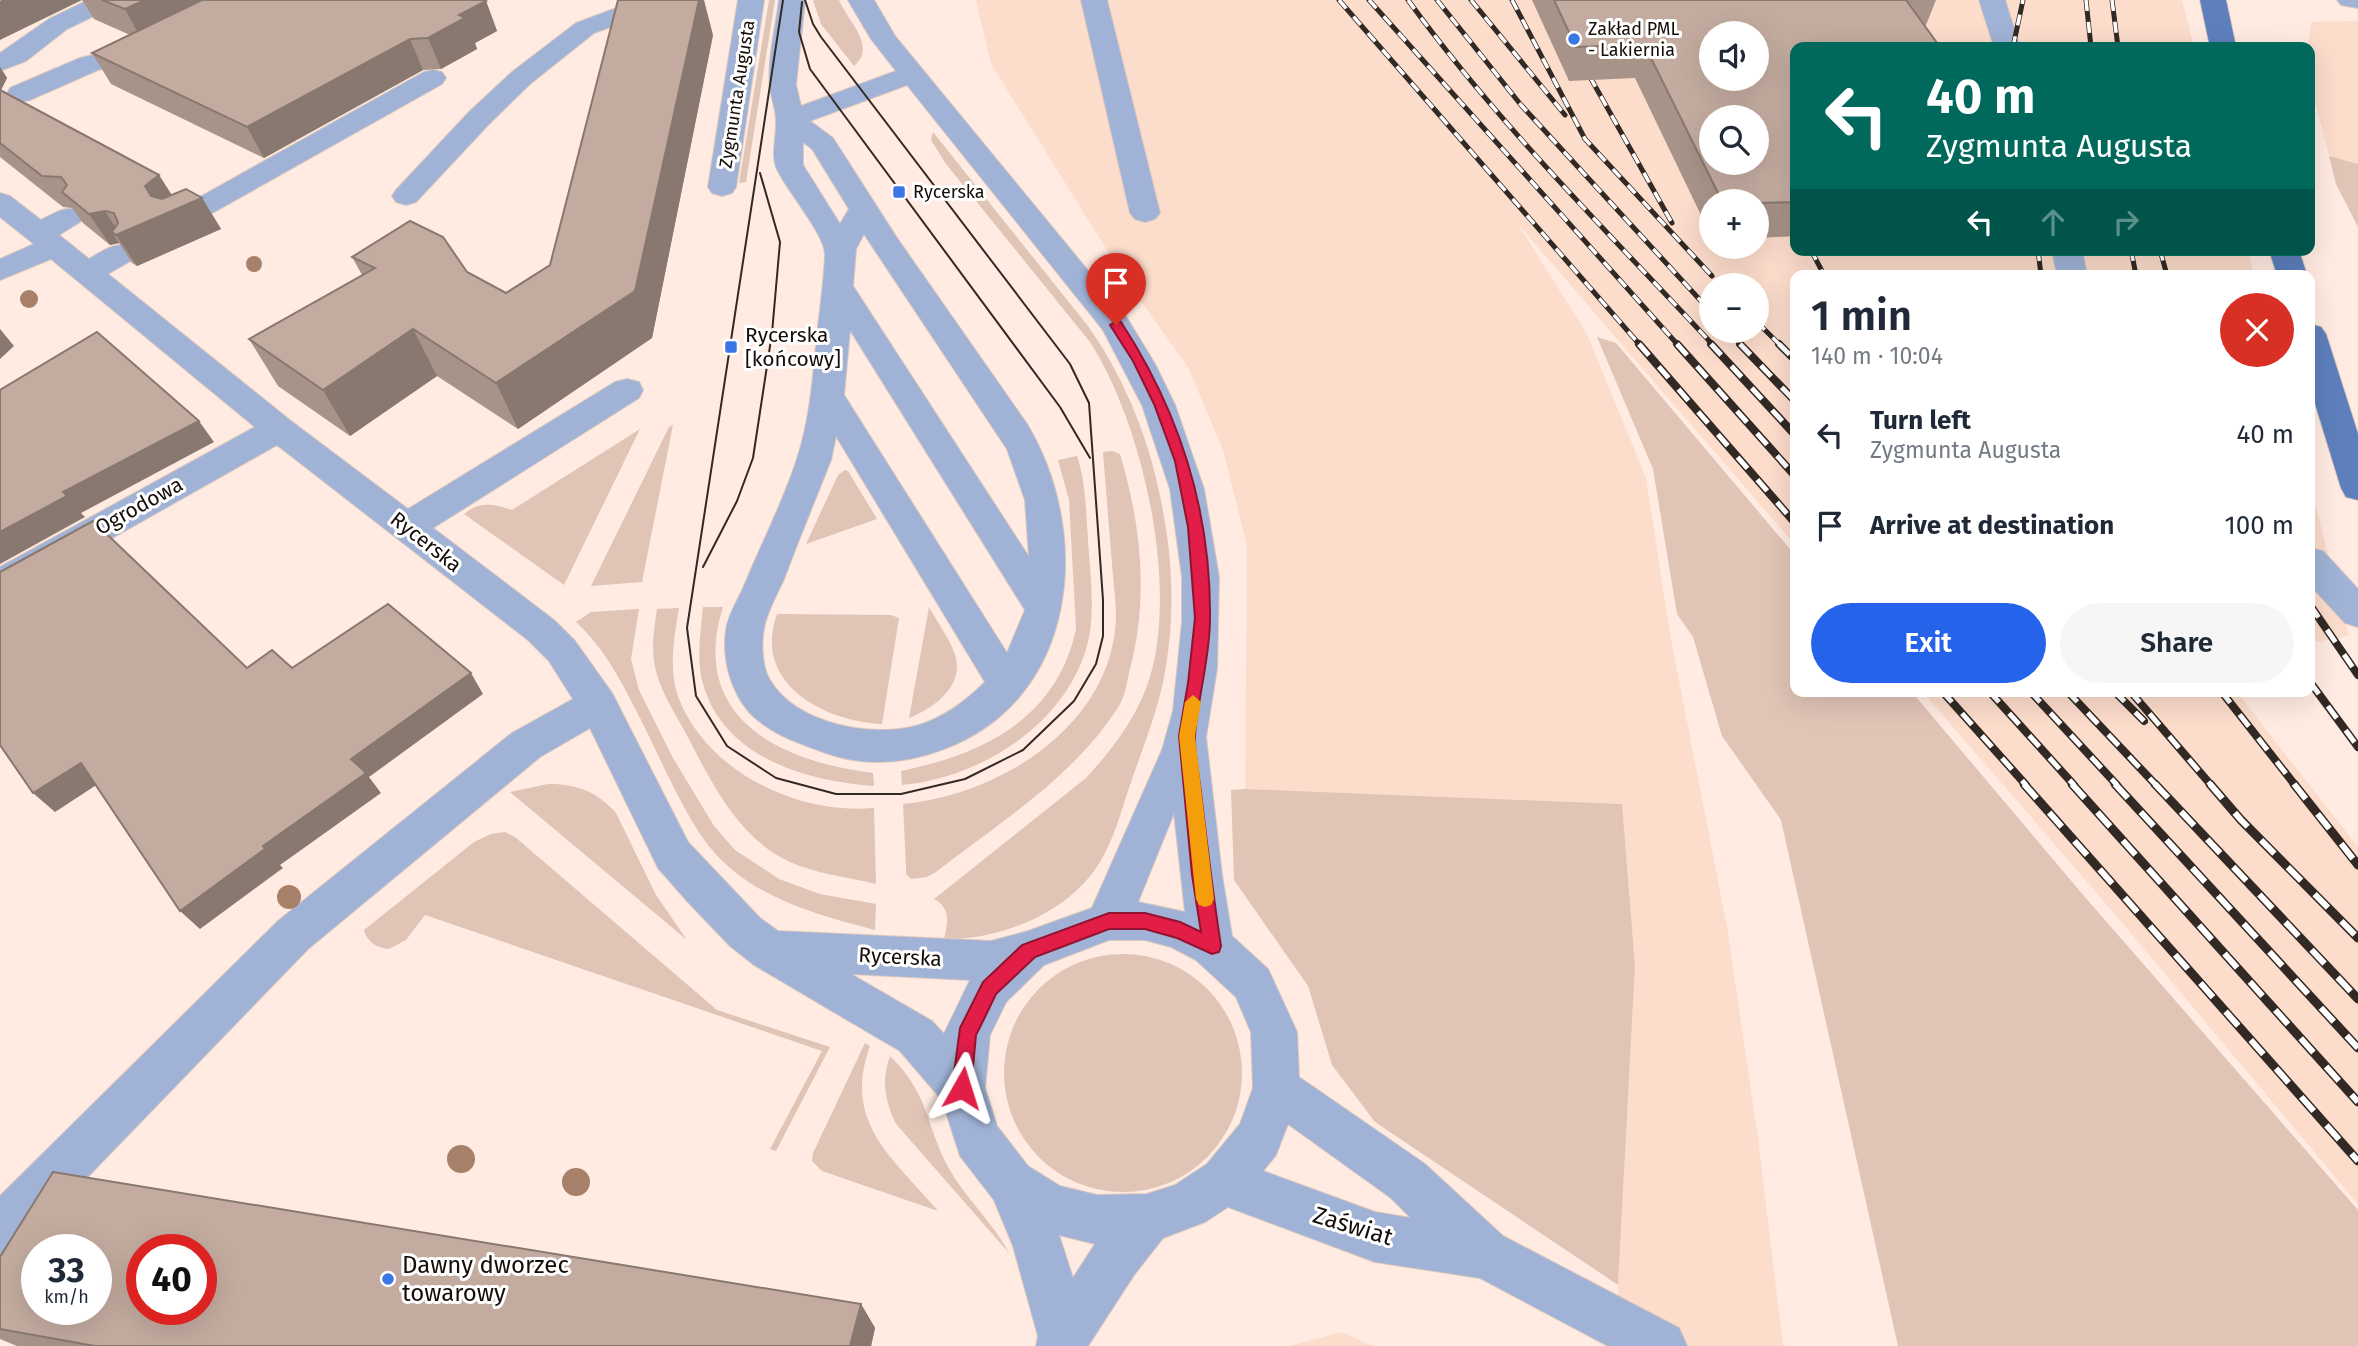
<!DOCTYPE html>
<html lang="en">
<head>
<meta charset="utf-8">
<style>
  :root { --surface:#fff; --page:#f6f6f7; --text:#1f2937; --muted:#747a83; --accent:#2563eb }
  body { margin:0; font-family:"Fira Sans",sans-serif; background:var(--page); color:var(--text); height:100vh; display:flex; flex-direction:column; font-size:26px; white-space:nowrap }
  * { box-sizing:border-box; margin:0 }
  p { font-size:23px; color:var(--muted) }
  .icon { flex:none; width:38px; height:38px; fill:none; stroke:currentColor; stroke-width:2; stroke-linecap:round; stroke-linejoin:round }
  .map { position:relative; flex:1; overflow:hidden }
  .side { position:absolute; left:1790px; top:270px; width:525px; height:427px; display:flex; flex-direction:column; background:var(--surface); border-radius:14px; box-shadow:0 7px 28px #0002 }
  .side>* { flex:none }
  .top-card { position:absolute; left:1790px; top:42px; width:525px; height:214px; border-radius:14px; box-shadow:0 7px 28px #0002; background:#00695c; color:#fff; overflow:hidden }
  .fabs { position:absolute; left:1699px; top:21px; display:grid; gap:14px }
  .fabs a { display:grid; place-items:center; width:70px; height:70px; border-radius:50%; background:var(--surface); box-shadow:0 7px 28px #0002; font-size:35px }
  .speed { position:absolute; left:21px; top:1234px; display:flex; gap:14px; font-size:35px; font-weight:700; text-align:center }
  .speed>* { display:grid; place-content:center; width:91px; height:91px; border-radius:50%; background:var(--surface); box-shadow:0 7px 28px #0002; line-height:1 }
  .speed small { font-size:18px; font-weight:400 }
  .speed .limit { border:10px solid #d22; background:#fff; color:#111 }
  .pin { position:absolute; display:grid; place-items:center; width:60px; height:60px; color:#fff; margin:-72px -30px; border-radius:50% 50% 50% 0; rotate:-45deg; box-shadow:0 0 7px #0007 }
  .pin .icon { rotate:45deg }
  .me { position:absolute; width:77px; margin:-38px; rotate:6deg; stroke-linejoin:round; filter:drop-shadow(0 0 5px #0008) }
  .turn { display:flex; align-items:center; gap:24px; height:147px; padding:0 21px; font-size:32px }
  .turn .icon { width:91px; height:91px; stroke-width:2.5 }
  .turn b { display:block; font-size:49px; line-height:60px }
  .lanes { display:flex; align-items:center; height:66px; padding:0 21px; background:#0003; justify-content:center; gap:35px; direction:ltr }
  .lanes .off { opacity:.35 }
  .round { display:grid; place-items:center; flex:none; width:74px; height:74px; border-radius:37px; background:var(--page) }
  .summary { display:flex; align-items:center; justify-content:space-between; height:119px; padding:0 21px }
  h1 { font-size:42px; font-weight:600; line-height:52px }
  .cta { display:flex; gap:14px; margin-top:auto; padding:14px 21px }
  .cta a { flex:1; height:80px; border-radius:42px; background:var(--accent); color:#fff; font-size:28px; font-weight:600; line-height:80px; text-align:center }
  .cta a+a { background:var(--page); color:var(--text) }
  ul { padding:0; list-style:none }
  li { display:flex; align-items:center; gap:21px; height:91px; padding:0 21px }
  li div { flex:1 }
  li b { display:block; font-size:26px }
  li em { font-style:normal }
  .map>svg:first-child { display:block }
  .built { fill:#fcdccb; fill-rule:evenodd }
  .green { fill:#e0c4b6 }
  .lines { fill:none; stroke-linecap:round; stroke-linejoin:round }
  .minor-casing { stroke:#dac7be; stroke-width:2 }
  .major-casing { stroke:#dac7be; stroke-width:2 }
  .minor { fill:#a0b3d6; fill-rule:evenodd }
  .major { fill:#5d7fbc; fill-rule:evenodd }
  .tram { stroke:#332924; stroke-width:2 }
  .rail-far2-casing { stroke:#332924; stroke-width:5 }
  .rail-far1-casing { stroke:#332924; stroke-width:8 }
  .rail-casing { stroke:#332924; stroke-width:9 }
  .rail-far2 { stroke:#fff; stroke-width:3.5; stroke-dasharray:11; stroke-linecap:butt }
  .rail-far1 { stroke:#fff; stroke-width:5; stroke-dasharray:15; stroke-linecap:butt }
  .rail { stroke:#fff; stroke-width:6; stroke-dasharray:19; stroke-linecap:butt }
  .tree { fill:#a68068 }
  .wall { fill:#a89389 }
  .shaded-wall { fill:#88786f }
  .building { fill:#c3ab9f; stroke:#88786f; stroke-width:2; fill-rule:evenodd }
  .route { fill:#e11d48; stroke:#92132f; stroke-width:2 }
  .slow { fill:#f59e0b }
  .poi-dot { fill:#3b76e5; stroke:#fff; stroke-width:2.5 }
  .labels { text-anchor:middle; stroke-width:6; stroke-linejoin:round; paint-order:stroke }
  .far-poi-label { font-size:18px; fill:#150d09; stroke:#fff; text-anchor:start }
  .far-street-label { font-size:18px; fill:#150d09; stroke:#fff }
  .poi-label { font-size:21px; fill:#150d09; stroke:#fff; text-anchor:start }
  .street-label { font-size:21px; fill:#150d09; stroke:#fff }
  .near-street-label { font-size:24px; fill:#150d09; stroke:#fff }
  .near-poi-label { font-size:24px; fill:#150d09; stroke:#fff; text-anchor:start }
</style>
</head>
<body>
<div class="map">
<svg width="2358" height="1346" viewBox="0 0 2358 1346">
  <rect width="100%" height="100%" fill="#ffebe1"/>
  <!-- built -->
  <path class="built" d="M976,0H2182L2194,47H1796V250H2248L2254,275H1796L1795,545L1517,223L1587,334L1646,478L1670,634L1727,927L1758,1138L1783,1346H1619L1618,1285L1635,966L1622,804L1245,789L1247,546L1223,450L1188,367L1127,282L991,64ZM1712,33H1757V79H1712ZM1712,117H1757V163H1712ZM1712,201H1757V247H1712ZM1712,285H1757V331H1712Z
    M2358,21V164L2329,156L2310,82L2308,47L2311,22Z
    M2310,484L2349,636L2310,643Z
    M1922,691H2236L2358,847V1204L2119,919Z
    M1342,1332L1372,1346H1289Z"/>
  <!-- green -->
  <path class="green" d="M769,0H775L746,182L739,183Z
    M813,0H839C849,23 877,46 854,66L821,24Z
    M933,132L1088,326C1128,383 1153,449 1164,517C1173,565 1174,618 1166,666C1160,707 1142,749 1129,788C1119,818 1111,850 1091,875C1058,917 996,940 944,939C948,922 951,908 934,899L1086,778C1111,751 1134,721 1147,686C1181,592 1143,424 1090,342L946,164L931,140Z
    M2329,156L2358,164V227L2336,184Z
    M1597,337L1616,343L1795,555L1796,691H1911L2084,896L2358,1210V1346H1898L1781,820L1722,736L1693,637L1677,614L1653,469Z
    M673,425L642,582L591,586L669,427Z
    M640,429L564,585L464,514C480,501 493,504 512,510Z
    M1112,451L1120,454C1141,524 1149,597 1130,669C1127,680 1126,694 1120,704C1077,775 1000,822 936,872L927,877L911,879L906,874V867L903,804C1000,795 1113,725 1116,617C1116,599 1113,581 1112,564C1109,527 1106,490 1103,452Z
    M1077,456C1086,483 1086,512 1088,540C1090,573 1096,614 1087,646C1065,725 980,778 902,785L901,771C984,754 1057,718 1076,629L1069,500L1058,460Z
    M845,470L848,471L877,519L806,544L838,475Z
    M703,607H723C688,718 781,762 873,773L874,786C804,781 718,756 701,676C697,654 701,629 703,607Z
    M929,607C937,622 948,636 954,652C967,684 935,708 909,718Z
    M679,608C674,638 668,670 679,699C708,772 797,815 874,808L876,884C848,877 815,874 788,861C736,836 710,779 684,730C673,710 660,690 655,667C651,647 654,629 657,609Z
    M639,609L631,659L639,690L673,758L714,826L735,850L779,879L820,894L876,904L875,930C814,914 749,897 708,845C682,811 660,757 640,718C622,683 606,650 576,622L591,612Z
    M777,614L891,615L899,618L882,724C823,721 752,683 777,614Z
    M548,784C576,784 597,791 616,813L656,895L687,940L510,792Z
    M1245,789L1622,804L1635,966L1618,1285L1375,1122L1332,1065L1308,986L1234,880L1231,790Z
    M505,832L515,837L717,1010L830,1047L776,1151L770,1149L822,1051L425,915L406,940L389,949C377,948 367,942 364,930L474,842L491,834Z
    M1004 1073a119 119 0 1 1 238 0a119 119 0 1 1-238 0Z
    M865,1043L870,1046C842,1123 893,1158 938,1211L822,1171L812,1161L813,1153Z
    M890,1056C929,1094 925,1122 947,1165C964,1197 992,1221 1009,1253L896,1124C885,1101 881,1080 890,1056Z"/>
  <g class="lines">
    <!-- minor casing -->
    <g class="minor-casing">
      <path id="minor" d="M88,0H121L117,5L67,29L26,61L0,71V53L49,19Z
        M638,0H675L671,5L594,33L530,84L489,124L416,202L406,205L396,202L392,196L396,190L469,112L512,72L576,23Z
        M738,0H764L736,187L732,193L722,196L712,193L708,187Z
        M779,0H805L796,85L801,106L896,71L871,39L848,0H874L895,36L1127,318L1155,364L1175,405L1204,489L1219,577L1217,668L1206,737L1222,875L1232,936L1268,969L1297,1032L1299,1077L1425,1164L1503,1236L1679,1328L1687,1346H1608L1480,1278L1375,1262L1228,1207L1205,1222L1163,1238L1134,1275L1088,1346H1036L1038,1336L1013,1246L994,1200L960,1156L942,1100L900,1051L754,965L730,946L687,901L658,868L590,728L540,757L308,949L18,1249L0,1256V1196L278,921L512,733L573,699L549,661L528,640L277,445L13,594L0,598V567L255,427L51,259L0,280V259L34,244L0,217V193L10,196L41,220C55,213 64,206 80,210L85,216L80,222L59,235L89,259C104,250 114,242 132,246L136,253L132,260L108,274L291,421L408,509L615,382L627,379L639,382L643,390L639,398L433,528L554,620L575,641L612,693L688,842L760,918L778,931L991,941L1028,931L1092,908L1162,750L1173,711L1182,622V577L1170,489L1142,405L1103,330L907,85L810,121L833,138L897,238L1027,424C1093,534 1078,699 944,749C905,764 865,767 826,753C798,743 770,734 749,712C730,690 722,658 726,630C728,615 738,600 744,586C761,545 782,504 796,462C810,421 813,377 817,335C820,308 824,281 825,255C826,235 785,189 776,167C771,154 777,135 776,120C776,109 771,98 770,87C767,60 776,27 779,0ZM803,142L812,149L849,209L840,224L803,165ZM864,234L1007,449L1025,500L1029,557L853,286L856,249ZM850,330L1025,610L1007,653L844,395ZM836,436L985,682C966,701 945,717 919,725C874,739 795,724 770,680C762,668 761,642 764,628C767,612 777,594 784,579C799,539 815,500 831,460ZM1174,813L1185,912L1138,902ZM1109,940H1145L1171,947L1196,960L1236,997L1251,1032L1253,1088L1240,1124L1207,1164L1175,1185L1147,1194L1097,1195L1060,1186L1028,1166L997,1126L985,1088L990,1035L1006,1002L1044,965ZM851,974L970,980L944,1034L932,1021ZM1288,1124L1391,1198L1411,1218L1375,1212L1263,1171L1276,1155ZM1059,1235L1095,1244L1073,1278Z
        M1081,0H1107L1160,213L1155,219L1145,222L1135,219L1130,213Z
        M1979,0H2005L2020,47H1994Z
        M2337,0H2358V8L2341,5Z
        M150,41L159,43L163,49L159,55L98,70L30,100L20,102L10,100L7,94L10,88L80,58Z
        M433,70L442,72L446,78L442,84L191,225L181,228L171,225L166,219L171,213L424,72Z
        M2052,250H2082L2087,275H2057Z
        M2310,548L2323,551L2358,589V627L2345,623L2310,585Z"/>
    </g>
    <!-- major casing -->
    <g class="major-casing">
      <path id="major" d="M2200,0H2226L2236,47H2210Z
        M2269,250H2299L2307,275H2277Z
        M2310,324L2321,327L2326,334L2358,434V500L2346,497L2341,488L2310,387Z"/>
    </g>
    <!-- minor -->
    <use href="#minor" class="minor"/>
    <!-- major -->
    <use href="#major" class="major"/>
    <!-- tram -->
    <path class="tram" d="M783,0L687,628L696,696L727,746L776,778L836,794H901L965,779L1023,750L1074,701L1096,664L1103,636V600L1089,403L1070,364L821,37L813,24L805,0
      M802,2L799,32L810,69L1060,407L1090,458
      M703,567L737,501L753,458L772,333L780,242L760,173"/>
    <!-- rail-far2 casing -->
    <g class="rail-far2-casing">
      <path id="rail-far2" d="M1339,0L1640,345
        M1369,0L1678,345
        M1408,0C1498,124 1609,233 1713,345
        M1437,0L1521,105L1712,313
        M1471,0L1565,115
        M1512,0L1585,139L1712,276
        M2086,0L2091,47
        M2112,0L2118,47
        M2013,47L2023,0
        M1590,77L1672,223
        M1811,250L1824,275
        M2038,250L2041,275
        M2131,250L2136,275
        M2160,250L2167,275
        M1757,322L1780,345
        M1728,331L1742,345"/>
    </g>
    <!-- rail-far1 casing -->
    <g class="rail-far1-casing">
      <path id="rail-far1" d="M1639,344L1796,524
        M1677,344L1796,477
        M1711,344L1796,436
        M1740,344L1796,402
        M1779,344L1796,361
        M2310,605L2358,675
        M2310,682L2358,747
        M1942,691L2026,785
        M1989,691L2074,785
        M2030,691L2117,785
        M2067,691L2156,785
        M2114,691L2144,721
        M2130,691L2211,785
        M2221,691L2295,785"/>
    </g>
    <!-- rail casing -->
    <g class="rail-casing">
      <path id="rail" d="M2024,784L2358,1161
        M2072,784L2358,1102
        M2115,784L2358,1048
        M2155,784L2358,999
        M2210,784L2241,820L2358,938
        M2294,784L2358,865"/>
    </g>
    <!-- rail-far2 -->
    <use href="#rail-far2" class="rail-far2"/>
    <!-- rail-far1 -->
    <use href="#rail-far1" class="rail-far1"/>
    <!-- rail -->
    <use href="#rail" class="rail"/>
  </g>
  <!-- trees -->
  <g class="tree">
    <circle cx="254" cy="264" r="8"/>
    <circle cx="29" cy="299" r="9"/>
    <circle cx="289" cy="897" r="12"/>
    <circle cx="461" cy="1159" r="14"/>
    <circle cx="576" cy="1182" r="14"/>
  </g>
  <!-- wall -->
  <path class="wall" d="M82,0H484L486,1L497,31L475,43L477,49L441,69L423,70L264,158L111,84L92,53L130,35L94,19Z
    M1532,0H1936L1926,25L1796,47V236L1757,238V201H1712V238L1635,78L1569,81Z
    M713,35L652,338L518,429L437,376L350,436L278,386L249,339L362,275L352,257L467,272L506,293L550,265Z
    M0,67L7,78L1,90L159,175L172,195L202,198L221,229L137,266L132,263L119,243L110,245L83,223L72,208L63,207L0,157Z
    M0,1257L861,1304L875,1328L871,1346H17L0,1339Z"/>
  <!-- shaded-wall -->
  <path class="shaded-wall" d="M1,0H82L0,40V1Z
    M145,0H228L142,40L125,9Z
    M699,0H704L713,35L652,338L518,429L496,383Z
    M486,1L497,31L475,43L477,49L441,69L428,38L459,15Z
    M410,39L423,70L264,158L247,127Z
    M0,67L7,78L0,92Z
    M159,175L178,206L202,198L221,229L137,266L116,235L112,232L119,243L110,245L89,214L105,211L120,234L145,186Z
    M0,329L14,346L0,359Z
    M413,329L437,376L350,436L323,390Z
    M199,421L214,442L81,513L85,517L0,564V532L63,492Z
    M471,673L483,694L369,777L381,793L280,865L283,868L200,929L180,911L263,846L351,759Z
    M81,763L101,782L55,812L33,793Z
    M861,1304L875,1328L871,1346H850Z"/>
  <!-- building -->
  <path class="building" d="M102,0H145L125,9Z
    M202,0H484L486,1L459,15L465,18L428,38L410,39L247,127L92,53Z
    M618,0H699L635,291L496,383L413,329L323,390L249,339L375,268L352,257L410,221L443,237L467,272L506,293L550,265Z
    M1554,0H1906L1940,47H1796V202L1757,203V201H1722L1644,44L1576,47ZM1712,33H1757V79H1712ZM1712,117H1757V163H1712Z
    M0,90L159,175L145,186L151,196L162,199L186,189L202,198L116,235L112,232L118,223L114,213L105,211L89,214L62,192L67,185L61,177L42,176L0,143Z
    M97,332L199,421L63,492L67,496L0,532V390Z
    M93,521L247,668L272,650L292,668L388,604L471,673L351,759L366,773L263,846L265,849L180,911L81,763L33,793L0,745V572Z
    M53,1172L861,1304L850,1346H95L0,1329V1257ZM37,1250H96V1309H37ZM142,1250H201V1309H142Z"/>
  <!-- route -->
  <path class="route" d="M1116,321L1121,322C1179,411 1211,511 1210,618C1210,658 1198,696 1195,735C1194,753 1199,774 1201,793C1207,844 1213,895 1221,946L1219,952L1212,954L1177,938L1145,929H1109L1035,957L996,994L985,1017L976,1035L971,1088L968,1094L962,1097L955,1094L952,1088L960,1028L983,982L1022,945L1109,913H1145L1180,922L1201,932L1192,875L1179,736L1188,683L1195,618L1188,527L1175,461L1154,404L1133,361L1110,325Z"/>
  <!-- slow -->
  <path class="slow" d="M1193,695L1201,702L1195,736L1214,899L1211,905L1205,907L1199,905L1196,899L1179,736L1185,702Z"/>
  <!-- markers -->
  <g class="poi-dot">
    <circle cx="1574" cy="39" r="7"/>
    <rect x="892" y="185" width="14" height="14" rx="3.5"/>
    <rect x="724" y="340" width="14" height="14" rx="3.5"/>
    <circle cx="388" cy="1279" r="7"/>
  </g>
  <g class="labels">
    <!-- far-poi labels -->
    <g class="far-poi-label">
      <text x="1588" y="35">Zakład PML<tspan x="1588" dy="21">- Lakiernia</tspan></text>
      <text x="913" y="198">Rycerska</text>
    </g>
    <!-- far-street labels -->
    <g class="far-street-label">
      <text transform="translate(737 94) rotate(-81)" y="6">Zygmunta Augusta</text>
    </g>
    <!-- poi labels -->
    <g class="poi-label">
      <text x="745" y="342">Rycerska<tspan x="745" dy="24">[końcowy]</tspan></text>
    </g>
    <!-- street labels -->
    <g class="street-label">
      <text transform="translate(139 506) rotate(-29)" y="7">Ogrodowa</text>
      <text transform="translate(426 542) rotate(38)" y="7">Rycerska</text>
      <text transform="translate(900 957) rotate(3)" y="7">Rycerska</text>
    </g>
    <!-- near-street labels -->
    <g class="near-street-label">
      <text transform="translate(1353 1226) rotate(17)" y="8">Zaświat</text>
    </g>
    <!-- near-poi labels -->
    <g class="near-poi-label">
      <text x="402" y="1273">Dawny dworzec<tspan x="402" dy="28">towarowy</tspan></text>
    </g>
  </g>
</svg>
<div class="fabs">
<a><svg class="icon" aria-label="sound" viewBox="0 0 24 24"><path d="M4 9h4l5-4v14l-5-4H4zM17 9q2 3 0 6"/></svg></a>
<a><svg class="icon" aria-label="search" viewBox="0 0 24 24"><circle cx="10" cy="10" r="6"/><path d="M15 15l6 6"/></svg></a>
<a>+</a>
<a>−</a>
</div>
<div class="speed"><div>33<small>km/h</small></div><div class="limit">40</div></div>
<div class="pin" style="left:1116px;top:325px;background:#d93025"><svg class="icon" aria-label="arrive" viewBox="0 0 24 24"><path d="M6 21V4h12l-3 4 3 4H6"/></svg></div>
<svg class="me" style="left:962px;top:1088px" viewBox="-20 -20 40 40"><path d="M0-17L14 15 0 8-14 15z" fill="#e11d48" stroke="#fff" stroke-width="4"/></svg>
<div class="top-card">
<div class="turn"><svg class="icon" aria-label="left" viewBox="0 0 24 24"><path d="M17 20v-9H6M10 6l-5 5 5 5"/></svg><div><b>40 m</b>Zygmunta Augusta</div></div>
<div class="lanes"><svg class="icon" aria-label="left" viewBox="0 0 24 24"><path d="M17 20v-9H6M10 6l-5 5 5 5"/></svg><svg class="icon off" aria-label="ahead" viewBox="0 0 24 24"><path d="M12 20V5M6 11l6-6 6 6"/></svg><svg class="icon off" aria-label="right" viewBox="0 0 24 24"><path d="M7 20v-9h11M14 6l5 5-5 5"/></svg></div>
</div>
<section class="side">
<div class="summary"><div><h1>1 min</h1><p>140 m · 10:04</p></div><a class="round" style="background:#d93025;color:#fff"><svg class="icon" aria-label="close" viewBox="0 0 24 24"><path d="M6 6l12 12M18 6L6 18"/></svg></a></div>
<ul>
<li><svg class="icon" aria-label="left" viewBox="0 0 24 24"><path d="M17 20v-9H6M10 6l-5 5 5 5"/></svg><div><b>Turn left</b><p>Zygmunta Augusta</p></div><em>40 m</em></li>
<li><svg class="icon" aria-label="arrive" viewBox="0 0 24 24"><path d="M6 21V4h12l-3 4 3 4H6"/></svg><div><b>Arrive at destination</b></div><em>100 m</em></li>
</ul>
<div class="cta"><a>Exit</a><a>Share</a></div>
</section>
</div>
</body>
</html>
